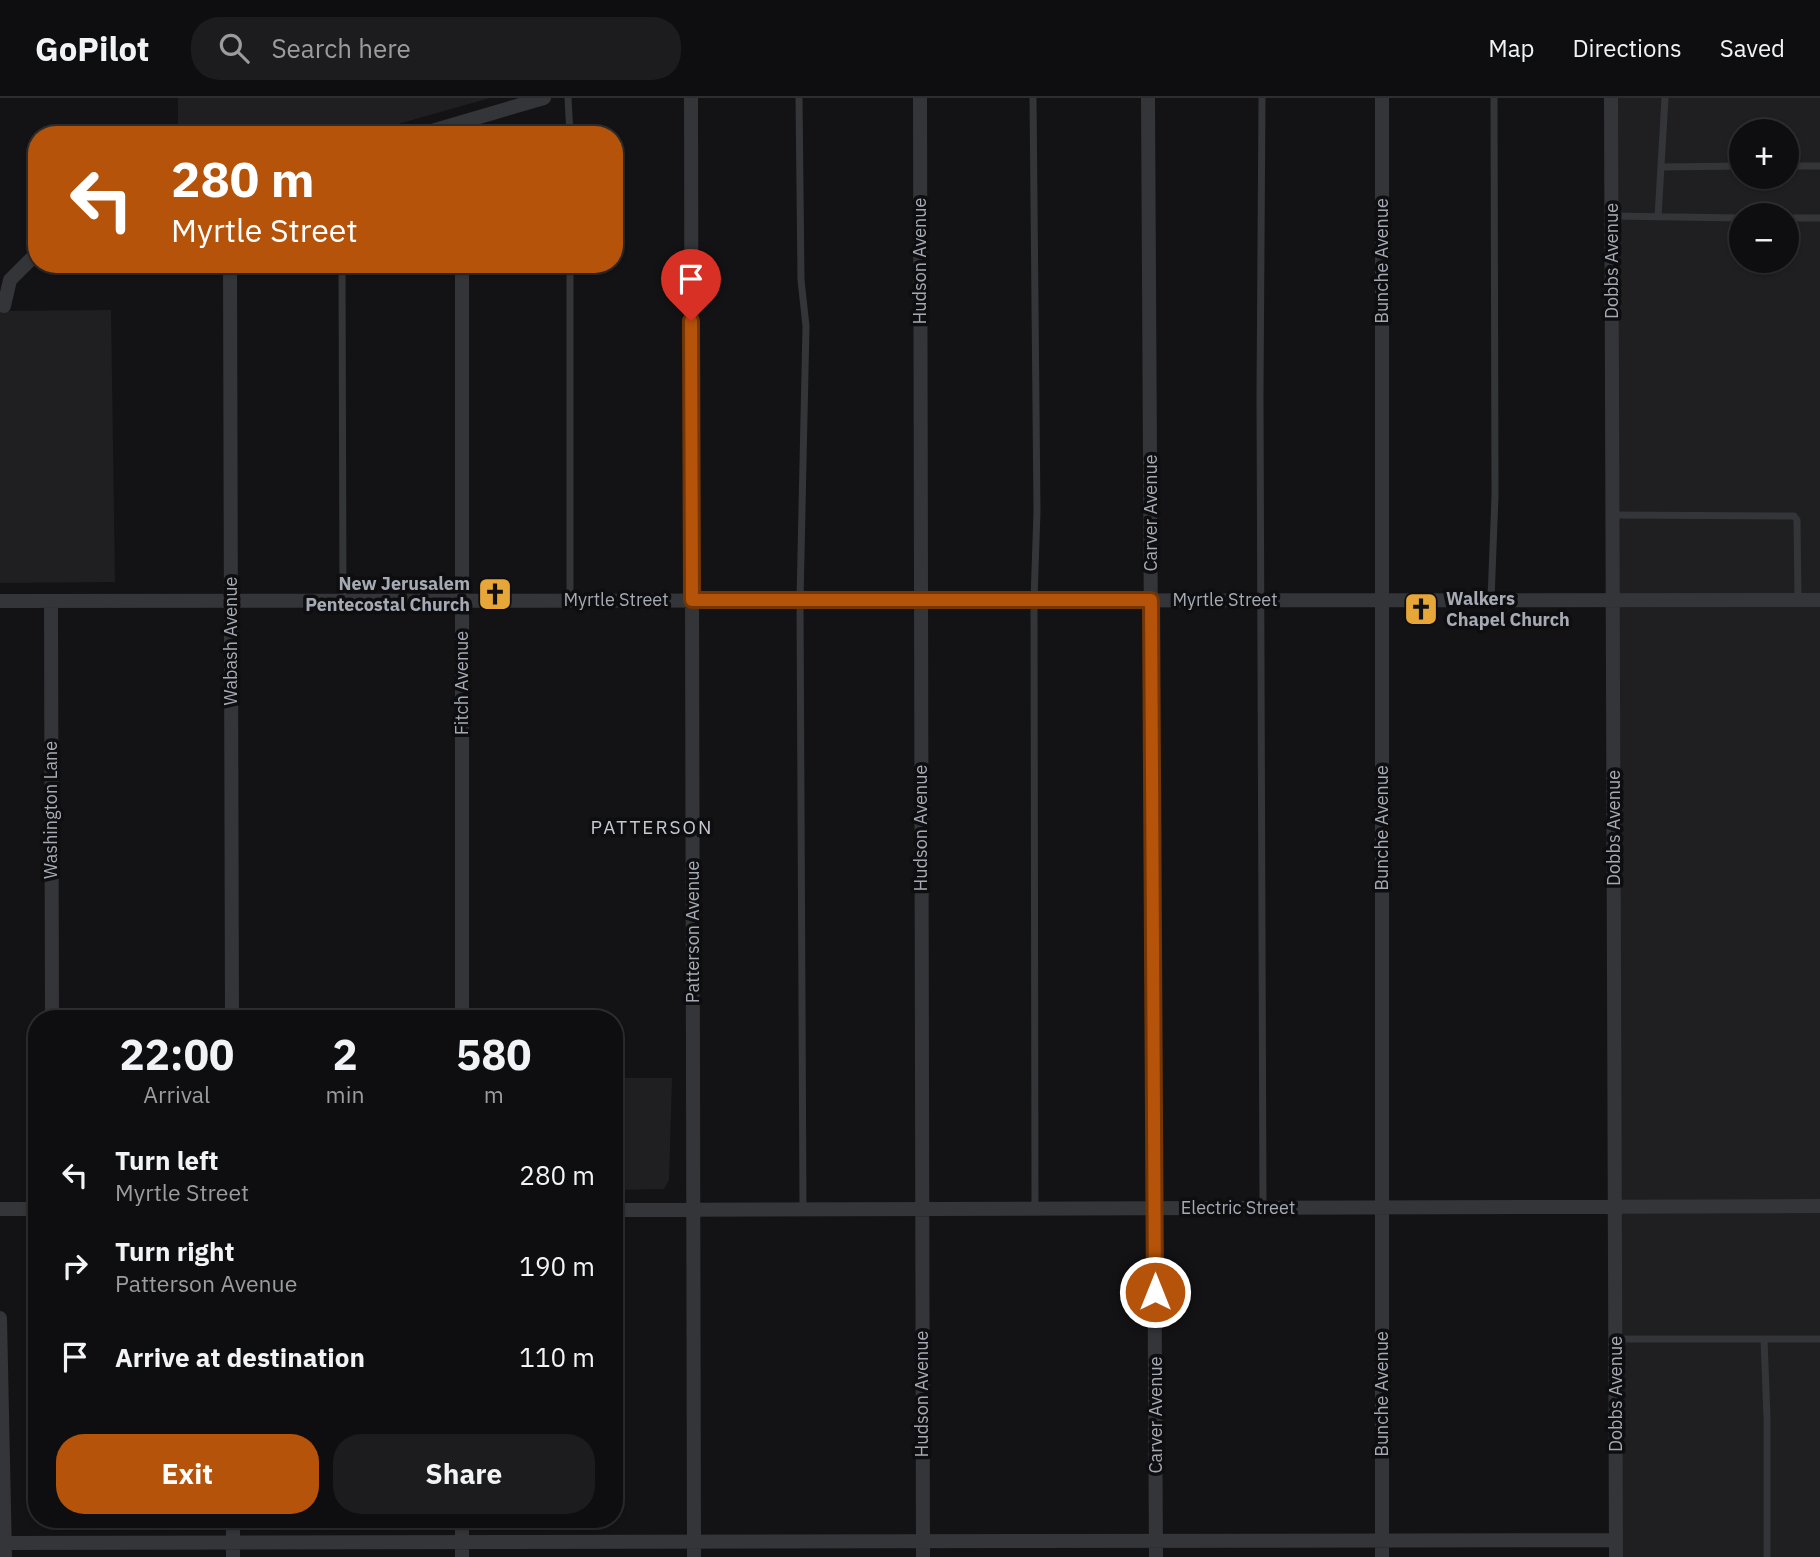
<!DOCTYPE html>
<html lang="en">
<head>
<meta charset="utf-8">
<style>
  :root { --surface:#0e0e10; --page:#1c1c1e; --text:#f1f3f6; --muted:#9b9c9f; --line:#2e2e30; --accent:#b45309 }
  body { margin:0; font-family:"IBM Plex Sans",sans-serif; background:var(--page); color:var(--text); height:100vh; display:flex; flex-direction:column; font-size:26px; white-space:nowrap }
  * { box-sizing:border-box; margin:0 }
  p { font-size:23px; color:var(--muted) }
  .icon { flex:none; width:38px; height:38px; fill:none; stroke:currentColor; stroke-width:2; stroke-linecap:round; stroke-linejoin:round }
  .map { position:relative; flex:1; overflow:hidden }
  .drawer { position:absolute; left:28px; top:912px; width:595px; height:518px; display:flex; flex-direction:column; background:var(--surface); border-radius:28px; box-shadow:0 2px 5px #0004,0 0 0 2px var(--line) }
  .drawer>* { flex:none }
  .banner { position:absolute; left:28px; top:28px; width:595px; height:147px; border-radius:28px; box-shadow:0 2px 5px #0004,0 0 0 2px var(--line); background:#b45309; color:#fff; overflow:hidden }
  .tools { position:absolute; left:1729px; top:21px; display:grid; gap:14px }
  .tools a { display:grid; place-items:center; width:70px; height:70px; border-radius:50%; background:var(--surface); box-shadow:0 2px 5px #0004,0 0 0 2px var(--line); font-size:35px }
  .pin { position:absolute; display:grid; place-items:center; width:60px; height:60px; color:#fff; margin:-72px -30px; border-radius:50% 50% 50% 0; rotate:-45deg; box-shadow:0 0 7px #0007 }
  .pin .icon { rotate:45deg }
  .me { position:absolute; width:77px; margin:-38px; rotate:0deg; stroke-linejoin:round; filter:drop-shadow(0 0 5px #0008) }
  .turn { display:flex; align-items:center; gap:24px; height:147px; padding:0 28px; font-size:32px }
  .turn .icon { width:91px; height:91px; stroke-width:2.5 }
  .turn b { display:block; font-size:49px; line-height:60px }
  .eta { display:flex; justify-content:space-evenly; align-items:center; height:119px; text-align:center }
  .eta b { font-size:42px; font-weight:700; line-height:49px }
  .primary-button { display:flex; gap:14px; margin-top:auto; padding:14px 28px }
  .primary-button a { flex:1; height:80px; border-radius:28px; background:var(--accent); color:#fff; font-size:28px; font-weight:700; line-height:80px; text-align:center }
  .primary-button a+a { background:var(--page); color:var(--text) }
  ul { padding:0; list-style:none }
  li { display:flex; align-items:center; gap:21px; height:91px; padding:0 28px }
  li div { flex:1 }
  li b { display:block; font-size:26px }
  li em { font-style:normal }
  header { display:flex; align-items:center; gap:42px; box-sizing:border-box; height:98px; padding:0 35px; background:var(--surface); border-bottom:2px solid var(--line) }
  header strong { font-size:33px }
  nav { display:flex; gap:38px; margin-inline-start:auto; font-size:24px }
  .search { width:490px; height:63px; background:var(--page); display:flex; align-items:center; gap:18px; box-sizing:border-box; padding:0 24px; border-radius:28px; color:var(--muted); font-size:26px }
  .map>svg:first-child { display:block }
  .built { fill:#1f1f22; fill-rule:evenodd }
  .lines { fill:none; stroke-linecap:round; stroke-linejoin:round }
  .lane { stroke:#343539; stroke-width:7 }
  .street { stroke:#343539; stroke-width:14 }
  .route-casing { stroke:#753606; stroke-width:18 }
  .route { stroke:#b45309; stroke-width:12 }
  .labels { text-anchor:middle; stroke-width:7; stroke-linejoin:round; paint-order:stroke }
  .street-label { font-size:18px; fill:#a5aab4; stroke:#0e0e10 }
  .poi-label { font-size:18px; font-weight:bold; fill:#a5aab4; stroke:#0e0e10; text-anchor:end }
  .neighbourhood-label { font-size:19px; letter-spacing:2px; fill:#c6c9d1; stroke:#0e0e10 }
</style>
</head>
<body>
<header>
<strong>GoPilot</strong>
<div class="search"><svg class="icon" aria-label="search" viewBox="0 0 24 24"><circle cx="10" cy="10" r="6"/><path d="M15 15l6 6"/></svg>Search here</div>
<nav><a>Map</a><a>Directions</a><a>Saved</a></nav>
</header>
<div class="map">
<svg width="1820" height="1459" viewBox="0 0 1820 1459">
  <rect width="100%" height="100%" fill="#131315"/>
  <!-- built -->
  <path class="built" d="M178,0H490L359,37H178Z
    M1614,0H1820V1459H1618ZM1741,33H1787V79H1741ZM1741,117H1787V163H1741Z
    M111,212L115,484L0,485V213Z
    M614,980H672L669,1082L664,1091L614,1092Z"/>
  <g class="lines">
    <!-- lane -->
    <path class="lane" d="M568,0L570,37
      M799,0L801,182L806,228L800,502L803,1111
      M1033,0L1037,413L1034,502L1035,1111
      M1262,0L1260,296L1263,1110
      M1787,68H1820
      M1661,69L1741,68
      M1612,118L1741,120
      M1658,119L1665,0
      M1787,120H1820
      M342,166L343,502
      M1613,417L1794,418L1797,422L1798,501
      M570,502V166
      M1491,502L1495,398L1494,0
      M1615,1241H1820
      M1764,1241L1767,1320V1459"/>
    <!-- street -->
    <path class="street" d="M691,0L694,1459
      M920,0L923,1459
      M1148,0L1156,1459
      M1611,0L1616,1459
      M418,37L544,0
      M230,166L232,920
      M462,166V920
      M4,208L10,182L37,155
      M0,503L1820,502
      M51,503L52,920
      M0,1111H37
      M614,1112L1820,1108
      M0,1220L5,1459
      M233,1421V1459
      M462,1421V1459
      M0,1445L1616,1442
      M1382,1459V0"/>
  </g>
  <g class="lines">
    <!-- route casing -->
    <g class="route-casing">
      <path id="route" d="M691,223L692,502H1151L1155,1194"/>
    </g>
    <!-- route -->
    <use href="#route" class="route"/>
  </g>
  <!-- icons -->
  <defs>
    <g id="church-square" transform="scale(1.75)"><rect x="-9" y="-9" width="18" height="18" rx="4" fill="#e7a738" stroke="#0e0e10"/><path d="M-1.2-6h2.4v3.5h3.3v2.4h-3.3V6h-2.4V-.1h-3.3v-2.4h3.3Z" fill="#111"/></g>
  </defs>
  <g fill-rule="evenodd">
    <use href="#church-square" x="495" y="496"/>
    <use href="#church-square" x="1421" y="511"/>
  </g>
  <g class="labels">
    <!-- street labels -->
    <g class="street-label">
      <text transform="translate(920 163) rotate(-90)" y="6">Hudson Avenue</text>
      <text transform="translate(1382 163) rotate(-90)" y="6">Bunche Avenue</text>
      <text transform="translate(1612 163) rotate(-90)" y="6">Dobbs Avenue</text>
      <text transform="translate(1151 415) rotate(-90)" y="6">Carver Avenue</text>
      <text x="616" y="508">Myrtle Street</text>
      <text x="1225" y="508">Myrtle Street</text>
      <text transform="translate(231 543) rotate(-90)" y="6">Wabash Avenue</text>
      <text transform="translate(462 585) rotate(-90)" y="6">Fitch Avenue</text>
      <text transform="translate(51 712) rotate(-90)" y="6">Washington Lane</text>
      <text transform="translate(921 730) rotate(-90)" y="6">Hudson Avenue</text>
      <text transform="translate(1382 730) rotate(-90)" y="6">Bunche Avenue</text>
      <text transform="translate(1614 730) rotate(-90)" y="6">Dobbs Avenue</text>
      <text transform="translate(693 834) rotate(-90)" y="6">Patterson Avenue</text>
      <text x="1238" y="1116">Electric Street</text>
      <text transform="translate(922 1296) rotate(-90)" y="6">Hudson Avenue</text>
      <text transform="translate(1382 1296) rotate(-90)" y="6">Bunche Avenue</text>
      <text transform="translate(1616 1296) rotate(-90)" y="6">Dobbs Avenue</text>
      <text transform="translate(1156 1317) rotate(-90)" y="6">Carver Avenue</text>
    </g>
    <!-- poi labels -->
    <g class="poi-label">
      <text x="470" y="492">New Jerusalem<tspan x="470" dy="21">Pentecostal Church</tspan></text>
      <text x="1446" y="507" text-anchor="start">Walkers<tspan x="1446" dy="21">Chapel Church</tspan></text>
    </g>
    <!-- neighbourhood labels -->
    <g class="neighbourhood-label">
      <text x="652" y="736">PATTERSON</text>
    </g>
  </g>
</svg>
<div class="tools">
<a>+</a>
<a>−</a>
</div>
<div class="pin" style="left:691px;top:223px;background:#d93025"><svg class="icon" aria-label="arrive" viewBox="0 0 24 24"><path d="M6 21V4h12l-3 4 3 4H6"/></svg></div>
<svg class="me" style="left:1155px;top:1194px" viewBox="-20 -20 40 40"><circle r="17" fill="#b45309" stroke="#fff" stroke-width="3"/><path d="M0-11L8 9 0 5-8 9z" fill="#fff"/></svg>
<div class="banner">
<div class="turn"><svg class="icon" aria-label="left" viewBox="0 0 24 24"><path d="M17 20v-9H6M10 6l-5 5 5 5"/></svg><div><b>280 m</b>Myrtle Street</div></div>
</div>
<section class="drawer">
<div class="eta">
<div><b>22:00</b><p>Arrival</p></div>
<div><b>2</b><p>min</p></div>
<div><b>580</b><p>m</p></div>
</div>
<ul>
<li><svg class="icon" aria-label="left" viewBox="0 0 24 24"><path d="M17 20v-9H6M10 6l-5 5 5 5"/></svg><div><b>Turn left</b><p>Myrtle Street</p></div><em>280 m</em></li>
<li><svg class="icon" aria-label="right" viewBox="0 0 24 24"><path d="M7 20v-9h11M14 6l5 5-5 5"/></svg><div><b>Turn right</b><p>Patterson Avenue</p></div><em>190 m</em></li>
<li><svg class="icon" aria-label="arrive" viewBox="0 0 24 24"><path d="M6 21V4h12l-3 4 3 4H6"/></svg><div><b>Arrive at destination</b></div><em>110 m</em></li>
</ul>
<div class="primary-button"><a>Exit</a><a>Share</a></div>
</section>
</div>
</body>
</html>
